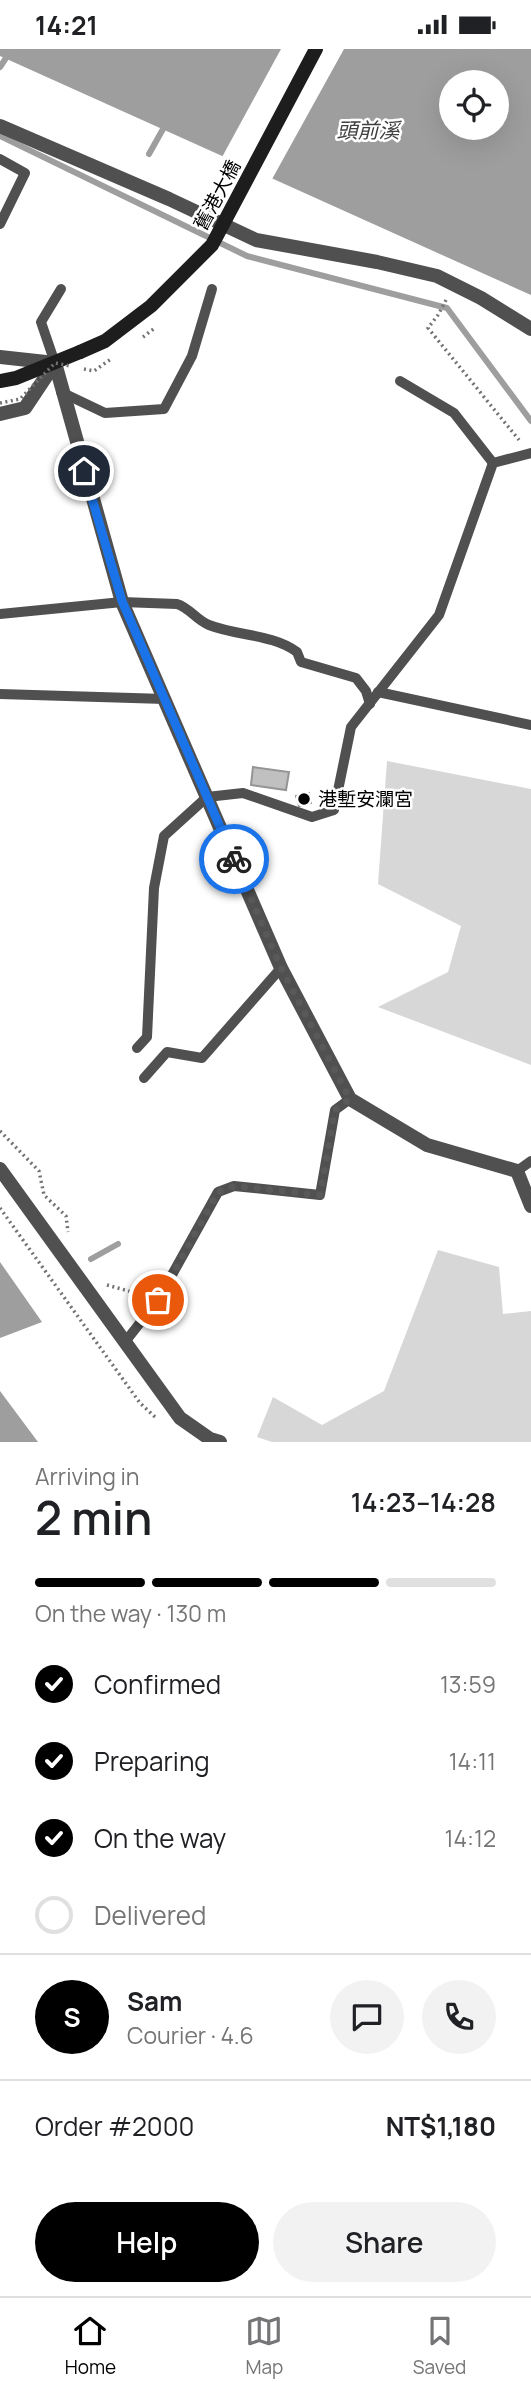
<!DOCTYPE html>
<html lang="en">
<head>
<meta charset="utf-8">
<style>
  body { margin:0; font-family:Manrope,"Noto Sans TC",sans-serif; background:#f2f2f2; color:#202124; height:100vh; display:flex; flex-direction:column; font-size:26px; white-space:nowrap }
  * { box-sizing:border-box; margin:0 }
  p { font-size:23px; color:#757577 }
  .icon { flex:none; width:38px; height:38px; fill:none; stroke:currentColor; stroke-width:2; stroke-linecap:round; stroke-linejoin:round }
  .map { position:relative; height:1393px; overflow:hidden }
  .drawer { display:flex; flex-direction:column; background:#fff; flex:1 }
  .drawer>* { flex:none }
  .fabs { position:absolute; left:439px; top:21px; display:grid; gap:14px }
  .fabs a { display:grid; place-items:center; width:70px; height:70px; border-radius:50%; background:#fff; box-shadow:0 7px 28px #0002; font-size:35px }
  .pin { position:absolute; display:grid; place-items:center; width:60px; height:60px; color:#fff; margin:-30px; border:4px solid #fff; border-radius:50%; box-shadow:0 2px 7px #0007 }
  .courier { position:absolute; display:grid; place-items:center; width:70px; height:70px; margin:-35px; border:5px solid #1a73e8; border-radius:50%; background:#fff; color:#222; box-shadow:0 2px 9px #0007 }
  .head em { font-style:normal; font-weight:600 }
  .head div { display:flex; flex-direction:column-reverse }
  .head { display:flex; align-items:center; justify-content:space-between; height:119px; padding:0 35px }
  h1 { font-size:46px; font-weight:600; line-height:52px }
  .bar { display:grid; grid-template-columns:repeat(4,1fr); gap:10px 7px; align-content:center; height:84px; padding:0 35px }
  .bar i { height:9px; border-radius:5px; background:#e0e0e0 }
  .bar .current { background:#000 }
  .bar p { grid-column:span 4 }
  .line { display:flex; align-items:center; gap:18px; padding:0 35px; border-top:2px solid #e0e0e0 }
  .line div { flex:1 }
  .round { display:grid; place-items:center; flex:none; width:74px; height:74px; border-radius:37px; background:#f2f2f2 }
  ol { padding:0 35px; list-style:none }
  li { display:flex; align-items:center; gap:21px; height:77px }
  li p { margin-inline-start:auto }
  li .icon { padding:7px; border-radius:50%; background:#000; color:#fff; stroke-width:4 }
  li:last-child { color:#757577 }
  li i { width:38px; height:38px; border:4px solid #e0e0e0; border-radius:50% }
  .primary-button { display:flex; gap:14px; margin-top:auto; padding:14px 35px }
  .primary-button a { flex:1; height:80px; border-radius:42px; background:#000; color:#fff; font-size:28px; font-weight:600; line-height:80px; text-align:center }
  .primary-button a+a { background:#f2f2f2; color:#202124 }
  .status { display:flex; justify-content:space-between; align-items:center; height:49px; padding:0 35px; background:#fff; direction:ltr }
  .status svg { height:19px; fill:currentColor }
  .tab-bar { display:flex; justify-content:space-around; align-items:center; height:98px; border-top:2px solid #e0e0e0; background:#fff; font-size:19px; color:#757577 }
  .tab-bar a { display:grid; justify-items:center; gap:4px }
  .tab-bar .current { color:#000 }
  .map>svg:first-child { display:block }
  .green { fill:#d7d7d7 }
  .water { fill:#9e9e9e; fill-rule:evenodd }
  .pier { fill:#fff }
  .lines { fill:none; stroke-linecap:round; stroke-linejoin:round }
  .stream { stroke:#9e9e9e; stroke-width:6 }
  .building { fill:#c0c0c0; stroke:#949494; stroke-width:2 }
  .path { stroke:#727272; stroke-width:3.5; stroke-dasharray:2 3.5; stroke-linecap:butt }
  .lane { stroke:#505050; stroke-width:10 }
  .street { stroke:#505050; stroke-width:14 }
  .secondary { stroke:#1d1d1d; stroke-width:14 }
  .path-bridge { stroke:#727272; stroke-width:3.5; stroke-dasharray:2 3.5; stroke-linecap:butt }
  .secondary-bridge { stroke:#1d1d1d; stroke-width:14 }
  .done { stroke:#595959; stroke-width:7; stroke-dasharray:0 12.6 }
  .route { stroke:#1a73e8; stroke-width:9 }
  .poi-dot { fill:#000; stroke:#fff; stroke-width:2.5 }
  .labels { text-anchor:middle; stroke-width:5; stroke-linejoin:round; paint-order:stroke }
  .street-label { font-size:19px; fill:#000; stroke:#fff }
  .poi-label { font-size:19px; fill:#000; stroke:#fff; text-anchor:start }
  .water-label { font-size:21px; font-style:italic; fill:#3f3f3f; stroke:#fff }
</style>
</head>
<body>
<div class="status"><b>14:21</b><svg viewBox="0 0 49 12"><path d="M0 12V9h3v3zM5 12V6h3v6zM10 12V3h3v9zM15 12V0h3v12zM26 1h20v11H26zM47 4h2v5h-2z"/></svg></div>
<div class="map">
<svg width="531" height="1393" viewBox="0 0 531 1393">
  <rect width="100%" height="100%" fill="#fff"/>
  <g class="green">
    <path d="M387,712L531,740V1016L378,958L448,923L461,877L378,835Z"/>
    <path d="M438,1201L499,1218L503,1265L531,1262V1393H272L257,1388L273,1348L322,1376L384,1342Z"/>
  </g>
  <g class="water">
    <path d="M0,0H531V246L0,7ZM452,33H497V79H452Z"/>
    <path d="M0,1213L42,1273L0,1289Z"/>
    <path d="M0,1342L38,1393H0Z"/>
  </g>
  <path class="pier" d="M281,0H344L271,132L221,110Z"/>
  <g class="lines">
    <g class="stream">
      <path d="M0,18L6,9"/>
      <path d="M0,87L247,207L447,259L531,372"/>
      <path d="M149,105L163,80"/>
      <path d="M91,1210L118,1195"/>
    </g>
  </g>
  <g class="building">
    <path d="M253,718L289,723L286,741L251,736Z"/>
    <path d="M309,744L311,754L299,757L296,747Z"/>
  </g>
  <g class="lines">
    <g class="path">
      <path d="M446,251L438,266L428,279L519,391"/>
      <path d="M0,1082L39,1122L44,1146L66,1167L68,1183"/>
      <path d="M0,1159L140,1354L155,1368"/>
      <path d="M107,1236L143,1246"/>
    </g>
    <g class="lane">
      <path d="M0,110L25,124L0,175"/>
      <path d="M55,314L41,273L61,240"/>
      <path d="M400,332L454,364L493,414"/>
      <path d="M61,343L105,364L164,360L192,307L212,240"/>
      <path d="M0,565L122,553L177,555C190,559 196,571 209,576C237,587 273,585 297,603L301,613L356,629L366,642L370,655"/>
      <path d="M378,643L531,676"/>
      <path d="M0,645L165,650"/>
      <path d="M137,999L147,988L154,839L164,787L207,748L243,744L312,768L334,761L351,678L439,566L493,414L531,404"/>
      <path d="M144,1029L167,1003L202,1009L281,919"/>
      <path d="M517,1122L531,1112"/>
      <path d="M125,1293L158,1251L218,1143L234,1137L320,1146L335,1061L350,1050"/>
    </g>
    <g class="street">
      <path d="M0,77L169,150L256,191L377,213L437,227L481,249L531,280"/>
      <path d="M0,308L55,314"/>
      <path d="M55,314L122,553L281,919L350,1050L427,1096L517,1122L531,1157"/>
      <path d="M0,365L25,359L55,314"/>
      <path d="M0,1120L180,1369L210,1390L220,1393"/>
    </g>
    <path class="secondary" d="M0,332L16,329L80,303"/>
    <g class="path-bridge">
      <path d="M143,288L156,278"/>
      <path d="M84,320L94,322L111,310"/>
      <path d="M0,354L20,350L55,314L70,317"/>
    </g>
    <path class="secondary-bridge" d="M80,303L105,292L151,257L212,196L316,0"/>
  </g>
  <g class="lines">
    <path class="done" d="M158,1251L218,1143L234,1137L320,1146L335,1061L350,1050L281,919L234,810"/>
    <path class="route" d="M84,422L122,552L234,810"/>
  </g>
  <circle class="poi-dot" cx="304" cy="750" r="7"/>
  <g class="labels">
    <g class="street-label">
      <text transform="translate(217 146) rotate(-62)" y="7">舊港大橋</text>
    </g>
    <g class="poi-label">
      <text x="318" y="757">港塹安瀾宮</text>
    </g>
    <g class="water-label">
      <text x="368" y="89">頭前溪</text>
    </g>
  </g>
</svg>
<div class="fabs">
<a><svg class="icon" aria-label="locate" viewBox="0 0 24 24"><circle cx="12" cy="12" r="6"/><path d="M12 2v4M12 18v4M2 12h4M18 12h4"/></svg></a>
</div>
<div class="pin" style="left:158px;top:1251px;background:#ea580c"><svg class="icon" aria-label="bag" viewBox="0 0 24 24"><path d="M5 8h14l-1 12H6zM9 8a3 3 0 0 1 6 0"/></svg></div>
<div class="pin" style="left:84px;top:422px;background:#1f2937"><svg class="icon" aria-label="home" viewBox="0 0 24 24"><path d="M3 11l9-7 9 7M6 9v11h12V9"/></svg></div>
<div class="courier" style="left:234px;top:810px"><svg class="icon" aria-label="bike" viewBox="0 0 24 24"><circle cx="6" cy="16" r="4"/><circle cx="18" cy="16" r="4"/><path d="M6 16l4-8h5l3 8M10 8l3 8H6M13 5h3"/></svg></div>
</div>
<section class="drawer">
<div class="head"><div><h1>2 min</h1><p>Arriving in</p></div><em>14:23–14:28</em></div>
<div class="bar"><i class="current"></i><i class="current"></i><i class="current"></i><i></i><p>On the way · 130 m</p></div>
<ol>
<li><svg class="icon" aria-label="check" viewBox="0 0 24 24"><path d="M5 12l5 5 9-10"/></svg>Confirmed<p>13:59</p></li>
<li><svg class="icon" aria-label="check" viewBox="0 0 24 24"><path d="M5 12l5 5 9-10"/></svg>Preparing<p>14:11</p></li>
<li><svg class="icon" aria-label="check" viewBox="0 0 24 24"><path d="M5 12l5 5 9-10"/></svg>On the way<p>14:12</p></li>
<li><i></i>Delivered</li>
</ol>
<div class="line" style="height:126px"><b class="round" style="background:#000;color:#fff">S</b><div><b>Sam</b><p>Courier · 4.6</p></div><a class="round"><svg class="icon" aria-label="chat" viewBox="0 0 24 24"><path d="M4 5h16v11H9l-5 4z"/></svg></a><a class="round"><svg class="icon" aria-label="phone" viewBox="0 0 24 24"><path d="M5 4h4l2 5-3 2q2 4 5 5l2-3 5 2v4C11 20 4 13 5 4z"/></svg></a></div>
<div class="line" style="height:91px"><div>Order #2000</div><b>NT$1,180</b></div>
<div class="primary-button"><a>Help</a><a>Share</a></div>
</section>
<nav class="tab-bar">
<a class="current"><svg class="icon" aria-label="home" viewBox="0 0 24 24"><path d="M3 11l9-7 9 7M6 9v11h12V9"/></svg>Home</a>
<a><svg class="icon" aria-label="map" viewBox="0 0 24 24"><path d="M3 6l6-2 6 2 6-2v14l-6 2-6-2-6 2zM9 4v14M15 6v14"/></svg>Map</a>
<a><svg class="icon" aria-label="saved" viewBox="0 0 24 24"><path d="M7 4h10v16l-5-4-5 4z"/></svg>Saved</a>
</nav>
</body>
</html>
